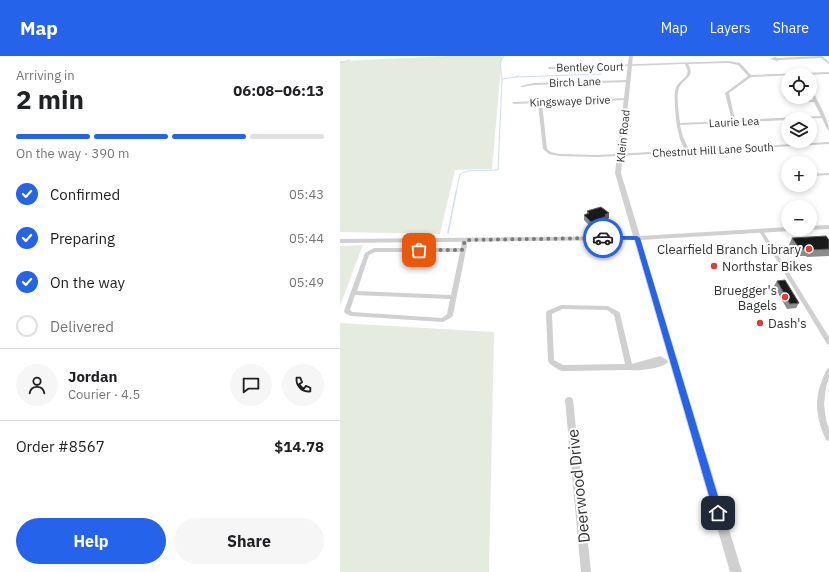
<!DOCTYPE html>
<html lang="en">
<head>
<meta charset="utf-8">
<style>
  body { margin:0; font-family:"IBM Plex Sans",sans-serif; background:#f6f6f6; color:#202124; height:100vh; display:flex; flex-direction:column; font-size:15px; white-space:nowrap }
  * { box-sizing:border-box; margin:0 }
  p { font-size:13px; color:#757577 }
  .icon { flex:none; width:22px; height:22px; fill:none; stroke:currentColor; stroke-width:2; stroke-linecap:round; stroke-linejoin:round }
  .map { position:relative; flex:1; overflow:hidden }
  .side { display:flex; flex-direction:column; background:#fff; width:340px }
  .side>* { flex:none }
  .tools { position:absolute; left:441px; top:12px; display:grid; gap:8px }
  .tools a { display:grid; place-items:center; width:36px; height:36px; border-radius:50%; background:#fff; box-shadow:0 2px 6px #0003; font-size:20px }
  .pin { position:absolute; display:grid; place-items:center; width:34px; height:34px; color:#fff; margin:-17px; border-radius:8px; box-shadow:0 2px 6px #0006 }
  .courier { position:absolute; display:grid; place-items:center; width:40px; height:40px; margin:-20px; border:3px solid #2563eb; border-radius:50%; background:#fff; color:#222; box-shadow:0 1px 5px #0007 }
  .head em { font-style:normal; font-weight:700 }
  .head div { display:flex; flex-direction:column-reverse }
  .head { display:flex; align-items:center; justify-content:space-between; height:68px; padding:0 16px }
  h1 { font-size:26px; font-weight:700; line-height:30px }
  .bar { display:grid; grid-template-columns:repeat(4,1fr); gap:6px 4px; align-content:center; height:48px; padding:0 16px }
  .bar i { height:5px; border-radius:3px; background:#e0e0e0 }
  .bar .active { background:#2563eb }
  .bar p { grid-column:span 4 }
  .line { display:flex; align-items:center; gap:10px; padding:0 16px; border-top:1px solid #e0e0e0 }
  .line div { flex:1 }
  .round { display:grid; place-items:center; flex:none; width:42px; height:42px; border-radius:21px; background:#f6f6f6 }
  ol { padding:0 16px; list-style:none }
  li { display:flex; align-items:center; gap:12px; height:44px }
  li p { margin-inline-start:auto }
  li .icon { padding:4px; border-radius:50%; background:#2563eb; color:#fff; stroke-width:4 }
  li:last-child { color:#757577 }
  li i { width:22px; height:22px; border:2px solid #e0e0e0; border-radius:50% }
  .primary-button { display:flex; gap:8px; margin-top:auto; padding:8px 16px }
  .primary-button a { flex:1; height:46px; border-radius:24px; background:#2563eb; color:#fff; font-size:16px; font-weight:700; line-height:46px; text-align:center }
  .primary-button a+a { background:#f6f6f6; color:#202124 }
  header { display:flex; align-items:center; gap:24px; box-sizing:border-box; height:56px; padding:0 20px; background:#2563eb; color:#fff }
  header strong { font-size:19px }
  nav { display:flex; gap:22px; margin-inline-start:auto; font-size:14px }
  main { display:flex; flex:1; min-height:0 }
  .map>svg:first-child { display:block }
  .green { fill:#e5ecdf }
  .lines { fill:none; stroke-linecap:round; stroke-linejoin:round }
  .stream-far1 { stroke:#cedfef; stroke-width:1 }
  .stream { stroke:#cedfef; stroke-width:1.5 }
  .minor { fill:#d0d0d0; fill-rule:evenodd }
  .tertiary { fill:#d0d0d0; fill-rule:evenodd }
  .wall { fill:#8c8c8c }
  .shaded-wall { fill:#5f5f5f }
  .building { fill:#1a1a1a; stroke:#5f5f5f }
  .route { fill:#2563eb }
  .done { stroke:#7a7a7a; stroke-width:4; stroke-dasharray:0 7.2 }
  .poi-dot { fill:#e93936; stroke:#fff; stroke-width:1.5 }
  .labels { text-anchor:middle; stroke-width:4; stroke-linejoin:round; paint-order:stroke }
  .far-street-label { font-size:11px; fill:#333; stroke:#fff }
  .poi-label { font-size:13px; fill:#333; stroke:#fff; text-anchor:end }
  .near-street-label { font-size:16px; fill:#333; stroke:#fff }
</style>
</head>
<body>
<header>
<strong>Map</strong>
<nav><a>Map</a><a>Layers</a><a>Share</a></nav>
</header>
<main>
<section class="side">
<div class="head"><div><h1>2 min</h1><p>Arriving in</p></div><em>06:08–06:13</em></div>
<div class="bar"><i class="active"></i><i class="active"></i><i class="active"></i><i></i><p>On the way · 390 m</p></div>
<ol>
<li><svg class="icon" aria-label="check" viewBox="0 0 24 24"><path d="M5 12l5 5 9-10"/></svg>Confirmed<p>05:43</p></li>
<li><svg class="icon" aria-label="check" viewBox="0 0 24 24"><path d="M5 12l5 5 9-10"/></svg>Preparing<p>05:44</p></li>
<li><svg class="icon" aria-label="check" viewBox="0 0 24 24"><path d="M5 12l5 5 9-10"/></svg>On the way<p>05:49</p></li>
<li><i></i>Delivered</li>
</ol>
<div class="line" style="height:72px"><a class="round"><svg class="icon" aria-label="person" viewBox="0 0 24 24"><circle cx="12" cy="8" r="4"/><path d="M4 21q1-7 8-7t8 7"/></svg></a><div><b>Jordan</b><p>Courier · 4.5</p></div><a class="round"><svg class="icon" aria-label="chat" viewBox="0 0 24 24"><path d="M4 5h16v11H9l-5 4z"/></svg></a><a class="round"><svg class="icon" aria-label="phone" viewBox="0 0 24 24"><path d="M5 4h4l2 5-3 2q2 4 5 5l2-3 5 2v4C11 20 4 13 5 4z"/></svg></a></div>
<div class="line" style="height:52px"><div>Order #8567</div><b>$14.78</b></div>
<div class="primary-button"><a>Help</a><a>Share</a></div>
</section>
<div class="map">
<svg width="489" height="516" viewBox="0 0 489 516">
  <rect width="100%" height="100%" fill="#fff"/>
  <g class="green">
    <path d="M111,0H162L152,113L115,114L100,178L0,176V5Z"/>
    <path d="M23,189L0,250V190Z"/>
    <path d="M0,267L154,276L149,516H0Z"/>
  </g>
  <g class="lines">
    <g class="stream-far1">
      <path d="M0,7L10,4"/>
      <path d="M176,21L179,19"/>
      <path d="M162,23L160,6L164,0"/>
      <path d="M116,137L120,118L127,115L158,114L162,23L176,21L261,18"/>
    </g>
    <path class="stream" d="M108,177L116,136"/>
    <g class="minor">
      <path d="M482,0L489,6V8L481,2L439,4L438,5L430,3L435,1L437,2Z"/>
      <path d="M389,5L400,7L411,19L489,16V18L411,21L389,37L395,64L481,60L474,46L450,44L443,41L448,39V41L451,42L473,44L470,36V32H471C476,42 489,64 489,74L487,73L482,62L448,63V64L340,69L343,81L349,94L489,86V88L258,101L219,100L209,98L203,93L198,47L174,48L172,47L174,46L288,42L289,43L287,44L202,47L207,93L211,96L219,98L258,99L345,94C343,89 340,85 339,79C336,69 334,46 335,35C337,22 354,23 345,8L209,13L208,12L209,11ZM389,7L398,9L408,20L385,37L392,65L340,67C339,58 336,40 339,32C344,21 356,22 348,8Z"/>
      <path d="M289,24L290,26L194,29L182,31L180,30L194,27Z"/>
      <path d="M489,117V119L470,120V118Z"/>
      <path d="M421,173L423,175L489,281V289L487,288L419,175Z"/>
      <path d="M125,182L128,184L113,259L112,261L103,266L11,260L5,257L4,255L25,197L34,192H121L122,184ZM35,196H120L111,239L17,235L29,199ZM15,239L110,243L107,258L102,262L12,256L10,254Z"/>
      <path d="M221,249L268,250L279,256L280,258L292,308L320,300L327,304L328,306C322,313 298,315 289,314L222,315C217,313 210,309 208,305L206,257L207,255ZM222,253L267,254L274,259L285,308L223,309L214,304L212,258Z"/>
      <path d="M489,312V322L486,331L484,348L486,364L489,373V385L486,384C474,357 474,339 487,313Z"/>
      <path d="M229,341L232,342L233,344L251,516H241L225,344L226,342Z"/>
    </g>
    <g class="tertiary">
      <path d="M289,0H293L281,117L300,180L448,171V173H454L451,175L301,184L402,516H390L294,184L0,187V183L293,180L275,117Z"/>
      <path d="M489,169V173L470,174L467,173H470V170Z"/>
    </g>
  </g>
  <g class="wall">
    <path d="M247,155L269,162L267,163V166L251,171L244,164V159L247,158Z"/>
    <path d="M452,182L489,184V200L467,201L466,200H456L449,189Z"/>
    <path d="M437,225L459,247L456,252L447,253L434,230Z"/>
  </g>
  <path class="shaded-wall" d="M269,157V162L267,163V166L251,171V166Z"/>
  <g class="building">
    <path d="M261,151L269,157L265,159L267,160L251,166L244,159L249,157L247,155Z"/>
    <path d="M486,180L489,184V193L471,194L470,193H460L452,182Z"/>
    <path d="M445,224L459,247L450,248L437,225Z"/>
  </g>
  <path class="route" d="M263,180H297L300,182L383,457L382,461L378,462L375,461L374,457L295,184L261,183L260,182Z"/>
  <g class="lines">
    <path class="done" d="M79,194H122L125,184L263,182"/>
  </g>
  <g class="poi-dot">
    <circle cx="469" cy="193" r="4"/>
    <circle cx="374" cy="210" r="4"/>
    <circle cx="445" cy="241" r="4"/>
    <circle cx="420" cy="267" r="4"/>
  </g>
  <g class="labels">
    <g class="far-street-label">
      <text transform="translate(250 11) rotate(-1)" y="4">Bentley Court</text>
      <text transform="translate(235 26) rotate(-2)" y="4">Birch Lane</text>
      <text transform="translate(230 45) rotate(-2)" y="4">Kingswaye Drive</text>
      <text transform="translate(394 66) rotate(-3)" y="4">Laurie Lea</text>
      <text transform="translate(283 80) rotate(-84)" y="4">Klein Road</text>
      <text transform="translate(373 94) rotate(-3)" y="4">Chestnut Hill Lane South</text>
    </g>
    <g class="poi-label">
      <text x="461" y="198">Clearfield Branch Library</text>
      <text x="382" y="215" text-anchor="start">Northstar Bikes</text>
      <text x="437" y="239">Bruegger's<tspan x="437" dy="15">Bagels</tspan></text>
      <text x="428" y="272" text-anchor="start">Dash's</text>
    </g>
    <g class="near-street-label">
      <text transform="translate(238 430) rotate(-96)" y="6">Deerwood Drive</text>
    </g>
  </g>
</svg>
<div class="tools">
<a><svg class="icon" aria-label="locate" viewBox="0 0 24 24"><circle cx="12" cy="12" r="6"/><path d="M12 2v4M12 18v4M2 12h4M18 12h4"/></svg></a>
<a><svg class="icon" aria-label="layers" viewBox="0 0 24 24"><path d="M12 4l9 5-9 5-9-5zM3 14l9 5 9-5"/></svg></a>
<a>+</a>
<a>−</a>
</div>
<div class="pin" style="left:79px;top:194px;background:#ea580c"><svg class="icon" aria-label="bag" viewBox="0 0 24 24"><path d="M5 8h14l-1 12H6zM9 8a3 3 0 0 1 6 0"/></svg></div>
<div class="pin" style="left:378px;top:457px;background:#1f2937"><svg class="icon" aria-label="home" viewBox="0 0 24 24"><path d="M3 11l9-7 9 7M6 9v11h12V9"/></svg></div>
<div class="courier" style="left:263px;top:182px"><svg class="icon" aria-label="car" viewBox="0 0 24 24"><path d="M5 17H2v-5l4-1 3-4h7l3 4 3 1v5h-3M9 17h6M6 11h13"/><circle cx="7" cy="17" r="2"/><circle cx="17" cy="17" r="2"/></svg></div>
</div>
</main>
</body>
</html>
